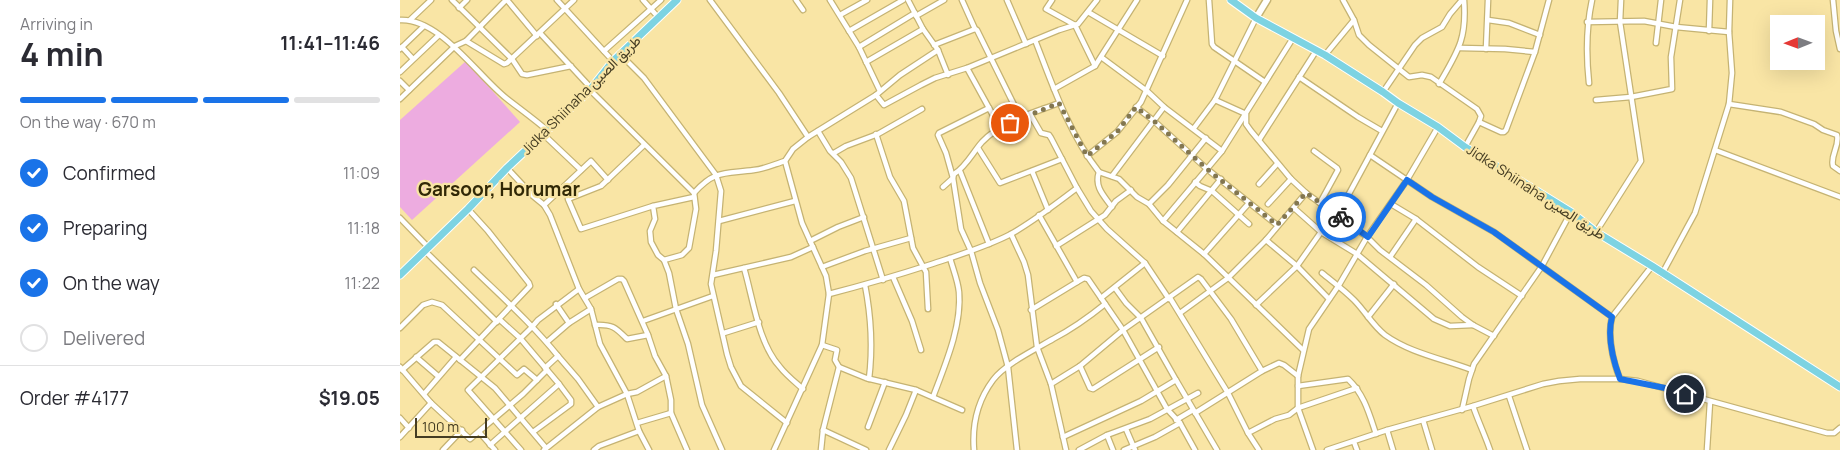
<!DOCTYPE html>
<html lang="en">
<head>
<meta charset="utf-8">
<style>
  body { margin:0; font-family:Manrope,Vazirmatn,sans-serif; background:#f7f7f7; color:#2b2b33; height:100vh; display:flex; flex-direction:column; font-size:19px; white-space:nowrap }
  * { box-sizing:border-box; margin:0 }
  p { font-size:16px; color:#7c7c81 }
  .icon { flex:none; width:28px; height:28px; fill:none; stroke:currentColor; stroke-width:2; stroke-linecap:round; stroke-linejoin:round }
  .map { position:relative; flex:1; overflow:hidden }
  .panel { display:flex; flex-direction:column; background:#fff; width:400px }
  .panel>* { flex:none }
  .needle { width:32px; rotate:269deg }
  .tools { position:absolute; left:1370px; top:15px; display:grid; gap:10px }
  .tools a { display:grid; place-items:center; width:55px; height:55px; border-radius:0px; background:#fff; box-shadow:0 5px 20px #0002; font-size:25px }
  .scale { position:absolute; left:15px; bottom:12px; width:72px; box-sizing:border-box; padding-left:5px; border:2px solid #443c22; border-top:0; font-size:14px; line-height:18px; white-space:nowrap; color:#443c22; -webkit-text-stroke:4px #f9e5a5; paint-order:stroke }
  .pin { position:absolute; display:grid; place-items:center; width:42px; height:42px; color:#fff; margin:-21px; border:2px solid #fff; border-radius:50%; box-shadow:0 1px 5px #0007 }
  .courier { position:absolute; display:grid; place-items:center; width:50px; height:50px; margin:-25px; border:4px solid #1a73e8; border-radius:50%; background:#fff; color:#222; box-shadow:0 1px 6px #0007 }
  .head em { font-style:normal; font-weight:700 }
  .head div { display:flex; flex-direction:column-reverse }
  .head { display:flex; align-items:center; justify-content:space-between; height:85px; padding:0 20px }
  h1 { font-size:32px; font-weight:700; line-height:38px }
  .bar { display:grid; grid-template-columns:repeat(4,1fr); gap:8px 5px; align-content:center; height:60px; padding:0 20px }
  .bar i { height:6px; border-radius:4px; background:#e1e1e2 }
  .bar .on { background:#1a73e8 }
  .bar p { grid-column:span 4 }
  .line { display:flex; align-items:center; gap:12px; padding:0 20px; border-top:1px solid #e1e1e2 }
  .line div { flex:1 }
  ol { padding:0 20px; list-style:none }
  li { display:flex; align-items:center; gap:15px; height:55px }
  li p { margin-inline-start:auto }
  li .icon { padding:5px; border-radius:50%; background:#1a73e8; color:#fff; stroke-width:4 }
  li:last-child { color:#7c7c81 }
  li i { width:28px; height:28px; border:2px solid #e1e1e2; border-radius:50% }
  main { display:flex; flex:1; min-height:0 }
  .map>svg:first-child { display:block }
  .green { fill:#edace0 }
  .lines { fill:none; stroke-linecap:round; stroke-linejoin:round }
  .minor-casing { stroke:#c5b373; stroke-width:7 }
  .secondary-casing { stroke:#c5b373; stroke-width:9 }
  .primary-casing { stroke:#fff; stroke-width:9 }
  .minor { stroke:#fff; stroke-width:4.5 }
  .secondary { stroke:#fff; stroke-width:6 }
  .primary { stroke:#7dd3e2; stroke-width:7 }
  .done { stroke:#837750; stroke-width:5; stroke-dasharray:0 9 }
  .route { stroke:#1a73e8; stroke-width:6 }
  .labels { text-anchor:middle; stroke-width:4.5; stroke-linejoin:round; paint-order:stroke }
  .street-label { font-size:14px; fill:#443c22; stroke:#f9e5a5 }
  .district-label { font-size:19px; font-weight:bold; fill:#312806; stroke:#f9e5a5 }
</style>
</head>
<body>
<main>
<section class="panel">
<div class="head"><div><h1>4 min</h1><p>Arriving in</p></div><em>11:41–11:46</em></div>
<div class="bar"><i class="on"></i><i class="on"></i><i class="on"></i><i></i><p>On the way · 670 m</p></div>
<ol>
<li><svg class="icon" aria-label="check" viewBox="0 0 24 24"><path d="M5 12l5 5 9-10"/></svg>Confirmed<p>11:09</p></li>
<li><svg class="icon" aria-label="check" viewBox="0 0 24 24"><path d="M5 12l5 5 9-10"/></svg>Preparing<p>11:18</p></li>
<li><svg class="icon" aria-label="check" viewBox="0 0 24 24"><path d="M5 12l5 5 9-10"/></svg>On the way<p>11:22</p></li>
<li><i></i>Delivered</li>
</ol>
<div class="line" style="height:65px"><div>Order #4177</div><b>$19.05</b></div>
</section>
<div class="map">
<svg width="1440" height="450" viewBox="0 0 1440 450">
  <rect width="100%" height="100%" fill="#f9e5a5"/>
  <path class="green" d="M66,61L120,122L12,220L0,207V120Z"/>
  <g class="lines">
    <g class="minor-casing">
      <g id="minor">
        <path d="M52,0L112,59L122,74L127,75L171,66"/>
        <path d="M107,0L137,36"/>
        <path d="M157,0L213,61"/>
        <path d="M243,0L258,17"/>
        <path d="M310,0L379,93L408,137"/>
        <path d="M396,0L403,10"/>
        <path d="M430,0L459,47L480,91"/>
        <path d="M508,0L523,29L538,50L548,75"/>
        <path d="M562,0L575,29L577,30L620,117"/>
        <path d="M607,0L626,44"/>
        <path d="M652,0L646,9L675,25L695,66"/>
        <path d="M809,0L812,44L814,47L865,82"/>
        <path d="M1433,0L1436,31L1440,49"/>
        <path d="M59,8L67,0"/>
        <path d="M688,12L763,56"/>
        <path d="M440,15L467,0"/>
        <path d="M516,16L544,0"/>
        <path d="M0,20C40,18 77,75 106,98C120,109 134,119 148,131"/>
        <path d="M10,20L31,0"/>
        <path d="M954,20L959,35L969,45L1009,77L1022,75L1031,77L1077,109L1081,116L1079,122"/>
        <path d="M1088,20L1109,23L1140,35"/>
        <path d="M1187,22L1244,21L1276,27L1329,32"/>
        <path d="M449,31L503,0"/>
        <path d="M1309,31L1310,0"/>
        <path d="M140,33L191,88"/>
        <path d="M635,40C653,86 668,132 699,172C694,187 704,196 712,207"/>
        <path d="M66,41L104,64L107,63L174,0"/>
        <path d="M1256,43L1261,0"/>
        <path d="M534,45L575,29"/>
        <path d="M2,47L13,59"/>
        <path d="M459,47L515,13"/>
        <path d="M1060,48L1105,49L1135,52"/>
        <path d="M0,49L24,26"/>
        <path d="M1086,49L1088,0"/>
        <path d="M204,51L261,0"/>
        <path d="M221,55L244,78L316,175L321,191L316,251L311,284L327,354L331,367L341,386L387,423"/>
        <path d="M925,55L954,20L943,0"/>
        <path d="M701,57L747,91L764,107L822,151"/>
        <path d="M466,62L523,29"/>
        <path d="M567,68L600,128"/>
        <path d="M0,72L39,35"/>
        <path d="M899,77L958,117L982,131"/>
        <path d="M0,81L9,90"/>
        <path d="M1189,83C1186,55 1186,28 1192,0"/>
        <path d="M1039,84C1058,51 1067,39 1064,0"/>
        <path d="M654,89L695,66L737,0"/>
        <path d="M190,90L294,193L296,209L289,248L282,255L264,260"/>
        <path d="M983,92L1015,45L1022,38L1042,27L1050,14L1062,0"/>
        <path d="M476,95L484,105L521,85L535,78L567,68L659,30L678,24L697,0"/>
        <path d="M0,99L55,46L66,41L106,0"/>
        <path d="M815,100L846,114V124L851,131L891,179L906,193L967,237L980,250L1026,285L1062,317L1073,325L1094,336"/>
        <path d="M1196,100L1231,97L1272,89L1271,57L1280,0"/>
        <path d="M1329,104L1381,112L1414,124L1423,130L1437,135C1440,146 1430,155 1433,166L1440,171"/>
        <path d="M736,107L754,121L807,169L877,225"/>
        <path d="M589,108L539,133L538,135L546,153L553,178L561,229L571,251L580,283L598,330L608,367L617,450"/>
        <path d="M630,114L641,133L649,135L651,138L677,188L691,211L707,229L745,263L769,299"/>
        <path d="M794,128L815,100L856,18"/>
        <path d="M418,131L430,151L441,162L451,178L483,280"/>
        <path d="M476,134L490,177L504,201L513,248L526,272L528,309"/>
        <path d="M144,135L181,170"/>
        <path d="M859,140L916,51"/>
        <path d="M244,145L201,186L168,199L181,229L253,206"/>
        <path d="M1065,147L1079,122L1101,132H1104L1106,130L1135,52L1149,0"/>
        <path d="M578,148L600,183L662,159"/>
        <path d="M1315,150L1440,197"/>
        <path d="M914,151L937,168L938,170L920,203"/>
        <path d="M434,153L446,146L478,134L522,109"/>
        <path d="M970,155L1032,197L1094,232L1212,317"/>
        <path d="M687,156L717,132L741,102L787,0"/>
        <path d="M107,168L133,196L144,205L150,215L179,289L191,309L200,344L227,394L239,431L249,450"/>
        <path d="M560,171L589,244"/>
        <path d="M632,171L648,210"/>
        <path d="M699,172L719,179L737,197L749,204L763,221L804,254L903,350"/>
        <path d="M712,176L764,107"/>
        <path d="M795,182L800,186L812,191L849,224"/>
        <path d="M859,184L877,164"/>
        <path d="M543,187L553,178L554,174C566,167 573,152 582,142C602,121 633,113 659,103"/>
        <path d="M294,193C315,169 326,174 354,170C365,169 375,164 385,161"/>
        <path d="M294,197L253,206L255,219L250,231L251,242L258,255L264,260L269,273L276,309L288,344L302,405L322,450"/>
        <path d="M749,204L768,185L806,138"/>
        <path d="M868,204L891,179"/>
        <path d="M991,204L1016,219L1078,267L1122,296"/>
        <path d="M144,205L191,161L208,180"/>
        <path d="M894,208L921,232L957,254L1034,319L1050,326L1073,325"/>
        <path d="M936,214L944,203L998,103"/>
        <path d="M639,215L677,282"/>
        <path d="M0,218L28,247"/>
        <path d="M319,221L395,201"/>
        <path d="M763,221L822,151L893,38"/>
        <path d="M777,232L821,179"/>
        <path d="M1196,232L1241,161L1220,22L1221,0"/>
        <path d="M611,234L624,262L628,275L637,347L651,384L666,450"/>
        <path d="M866,240L897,266L929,299"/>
        <path d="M410,241L438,227L464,217"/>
        <path d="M656,246L705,215L716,201L731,190"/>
        <path d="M25,251L97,322"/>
        <path d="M804,254L849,203"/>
        <path d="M990,257L1016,219"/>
        <path d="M422,267L465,251L511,238"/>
        <path d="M344,268C353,298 358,343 380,367C386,375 395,382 403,389"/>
        <path d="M74,270C103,298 133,325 158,356"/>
        <path d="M922,273C933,282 944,290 954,300C965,311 973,326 985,335C1010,353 1043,359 1072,370"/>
        <path d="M1262,274L1295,213L1329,104L1332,73L1329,32L1330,0"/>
        <path d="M313,275L391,257L413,247"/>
        <path d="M493,277L512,321L521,350"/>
        <path d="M465,285C471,316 473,347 469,379"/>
        <path d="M715,288L726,303L741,318L776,380"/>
        <path d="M429,294C464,285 498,275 532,264C559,255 586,247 611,234C634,221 656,204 677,188"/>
        <path d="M185,298L218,279H222L224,281L248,335"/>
        <path d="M701,298L745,263"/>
        <path d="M770,298L828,393L848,433L859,450"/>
        <path d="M156,304L169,323"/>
        <path d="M856,305L897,266L921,232"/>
        <path d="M631,310L677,282L684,278L688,279L723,330L767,409L780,423L795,450"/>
        <path d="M780,313L828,278L866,240L906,193"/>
        <path d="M968,317L994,284"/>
        <path d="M243,321L313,296"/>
        <path d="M195,325C213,324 216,328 227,339L248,335L255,356L266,376L271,400V413L287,450"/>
        <path d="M0,328L23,305L32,302L42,305L117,375L124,369L137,380"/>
        <path d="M324,333L359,322"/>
        <path d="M147,342L169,323L191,309"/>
        <path d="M16,357L38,376"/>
        <path d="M60,360L130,286L129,283L88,231L68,209"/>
        <path d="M680,366L690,388L693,389L759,347"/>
        <path d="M0,367L31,403L70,439L123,394L147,370"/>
        <path d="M439,367L466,378L516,390L562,410"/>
        <path d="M145,368L158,356L178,379L198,407"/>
        <path d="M2,370L34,342H38L95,388L146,448"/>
        <path d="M1220,379C1213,361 1207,336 1212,317L1252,266"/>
        <path d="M651,384L680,366L723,330L798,277L801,279L831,319L862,371"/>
        <path d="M898,386L948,379C964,394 969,413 976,434"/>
        <path d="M24,394L56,357"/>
        <path d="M1109,396L1127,450"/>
        <path d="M533,397C545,365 562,326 559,292C558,281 553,269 550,258"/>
        <path d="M1073,406C1078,421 1085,435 1090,450"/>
        <path d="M1062,410L1069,379L1074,364L1142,266L1171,212"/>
        <path d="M795,413L862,371L879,363L884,365L898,376"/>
        <path d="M0,418L9,428"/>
        <path d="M776,420L793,410"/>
        <path d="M1023,420L1032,450"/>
        <path d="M237,423L271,413"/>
        <path d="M468,427L485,382"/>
        <path d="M726,429L735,450"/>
        <path d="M423,430L466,450"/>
        <path d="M987,430L993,450"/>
        <path d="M79,432L95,450"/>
        <path d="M133,432L171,404V400L159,384"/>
        <path d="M848,433L875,419L889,415L898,408L957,388"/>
        <path d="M707,435L713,450"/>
        <path d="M0,437L31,403"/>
        <path d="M663,437L741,401L776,380L817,450"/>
        <path d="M954,442L957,450"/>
        <path d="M90,445L159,384L120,338L99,319"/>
        <path d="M43,450L62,430"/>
        <path d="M121,450L68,390L132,327L138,320L179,289"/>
        <path d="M144,450L198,407L227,394L237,392L266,376"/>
        <path d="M194,450L199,446L239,431"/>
        <path d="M374,450L422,345L429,294L426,276L402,223L385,161L393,149L408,137L476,95L500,75L538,50"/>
        <path d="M421,450L423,430L439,367L435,360L437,350L422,345"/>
        <path d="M489,450L506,415L516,390"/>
        <path d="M574,450C572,425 578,400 593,380C605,364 636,349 653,339C672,329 689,317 705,304"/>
        <path d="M679,450L707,435L750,419L798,393"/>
        <path d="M724,450L755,437L780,423"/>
        <path d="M913,450L898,408V376L909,329L939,285L967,237L1007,180L1038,127"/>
        <path d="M927,450L987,430L1073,406L1143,384L1159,381L1180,379H1220L1238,381L1427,433H1434L1440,428"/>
        <path d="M1307,450L1310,402"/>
      </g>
    </g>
    <g class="secondary-casing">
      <path id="secondary" d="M856,18L867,0"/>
    </g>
    <g class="primary-casing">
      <g id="primary">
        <path d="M831,0L856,18L925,55L983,92L998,103L1038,127L1065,147L1171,212L1196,232L1252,266L1440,387"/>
        <path d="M0,275L68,209L107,168L190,90L213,61L277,0"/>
      </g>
    </g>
    <use href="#minor" class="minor"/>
    <use href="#secondary" class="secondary"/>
    <use href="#primary" class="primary"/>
  </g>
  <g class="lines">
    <path class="done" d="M610,123L659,103L687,156L717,132L736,107L754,121L807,169L877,225L906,193L941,217"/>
    <path class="route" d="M941,217L968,237L1007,180L1032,197L1094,232L1212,317C1207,336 1213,360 1220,379L1270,389L1285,394"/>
  </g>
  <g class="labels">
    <g class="street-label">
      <text transform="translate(181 95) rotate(-45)" y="5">Jidka Shiinaha طريق الصين</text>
      <text transform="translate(1136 192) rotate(33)" y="5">Jidka Shiinaha طريق الصين</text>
    </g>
    <g class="district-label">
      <text x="99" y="196">Garsoor, Horumar</text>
    </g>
  </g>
</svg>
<div class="tools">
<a><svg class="needle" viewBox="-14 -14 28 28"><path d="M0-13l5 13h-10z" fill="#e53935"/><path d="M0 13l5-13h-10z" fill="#7c7c81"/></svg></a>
</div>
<div class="scale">100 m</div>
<div class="pin" style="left:610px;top:123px;background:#ea580c"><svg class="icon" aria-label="bag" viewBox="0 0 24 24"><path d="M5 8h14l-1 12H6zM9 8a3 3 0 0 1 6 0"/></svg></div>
<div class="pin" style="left:1285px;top:394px;background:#1f2937"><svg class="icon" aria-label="home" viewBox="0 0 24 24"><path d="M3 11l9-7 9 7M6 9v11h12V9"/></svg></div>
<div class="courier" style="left:941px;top:217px"><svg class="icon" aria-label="bike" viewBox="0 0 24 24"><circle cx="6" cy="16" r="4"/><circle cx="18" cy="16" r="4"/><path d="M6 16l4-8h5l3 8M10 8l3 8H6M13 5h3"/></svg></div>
</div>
</main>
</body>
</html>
